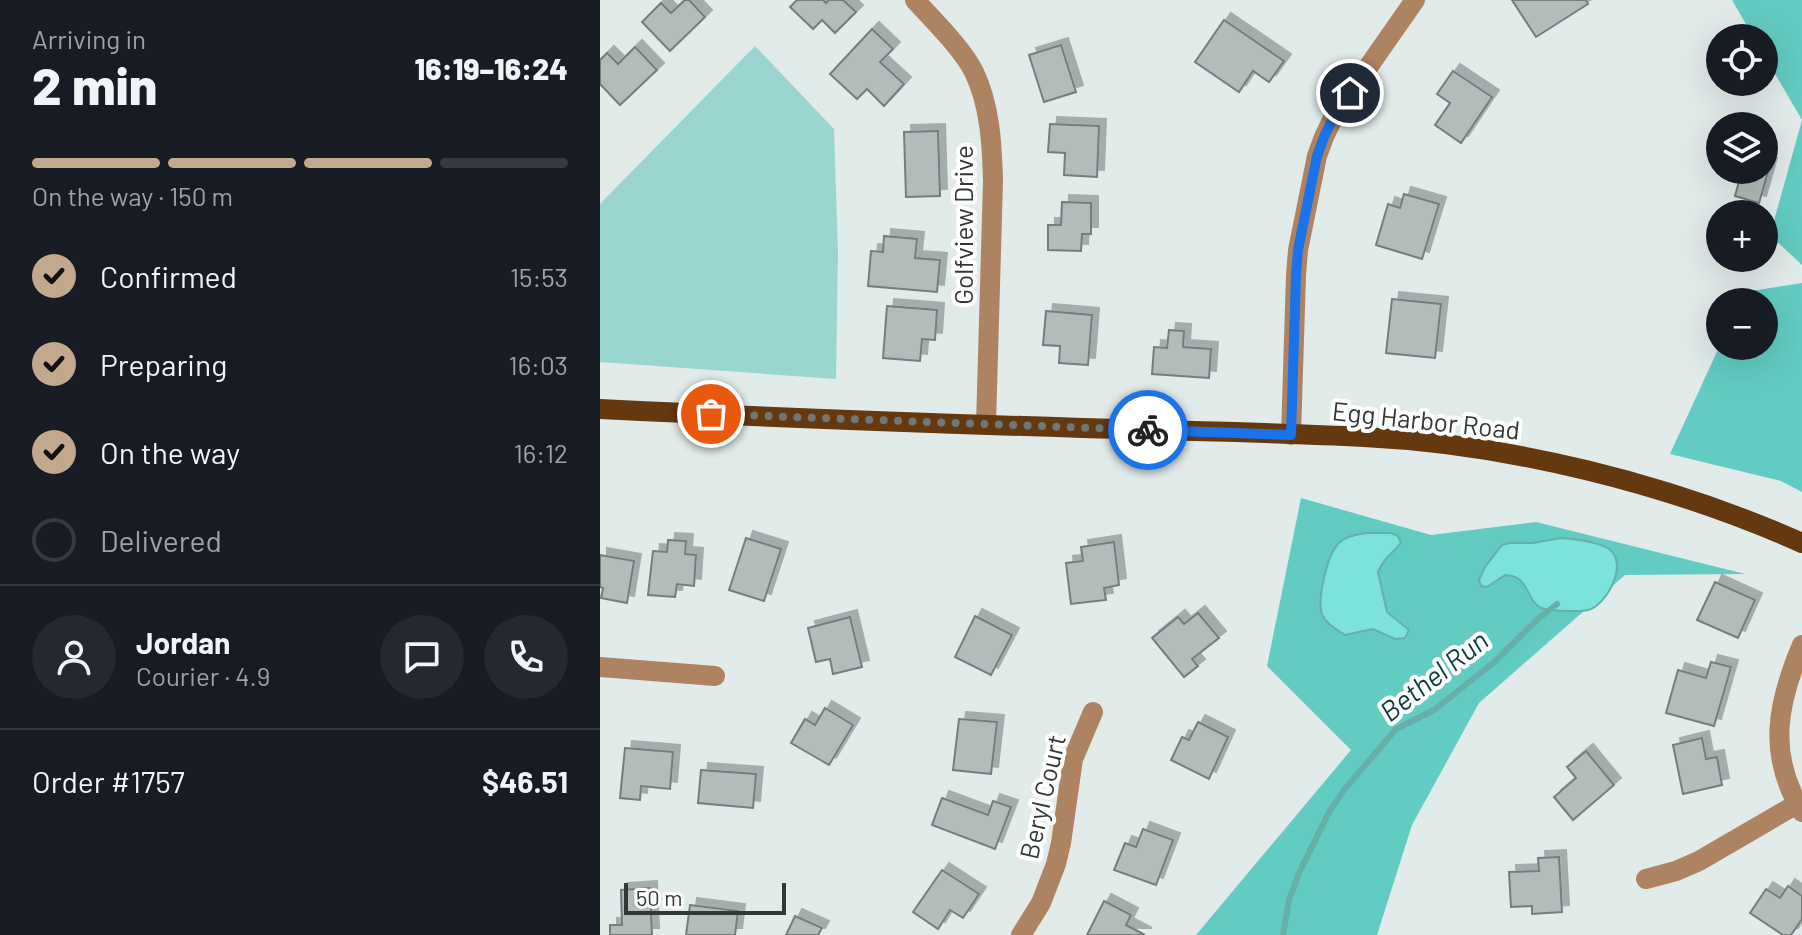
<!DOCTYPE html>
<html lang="en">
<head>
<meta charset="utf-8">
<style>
  body { margin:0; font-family:Barlow,sans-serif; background:#242831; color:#f1f3f6; height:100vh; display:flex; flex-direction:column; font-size:30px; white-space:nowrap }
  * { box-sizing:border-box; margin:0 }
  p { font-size:26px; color:#9ea1a6 }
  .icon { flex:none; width:44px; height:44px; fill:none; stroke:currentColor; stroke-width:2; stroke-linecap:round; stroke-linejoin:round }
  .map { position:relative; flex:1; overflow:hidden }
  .side { display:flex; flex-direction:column; background:#171b24; width:600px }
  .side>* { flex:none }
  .buttons { position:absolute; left:1106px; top:24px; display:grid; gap:16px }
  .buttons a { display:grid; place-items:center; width:72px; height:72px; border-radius:50%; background:#171b24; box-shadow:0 8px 32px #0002; font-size:40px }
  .scale { position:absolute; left:24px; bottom:20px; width:162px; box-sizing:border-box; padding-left:8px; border:4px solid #333837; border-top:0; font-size:22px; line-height:28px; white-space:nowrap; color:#333837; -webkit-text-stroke:6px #fff; paint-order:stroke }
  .pin { position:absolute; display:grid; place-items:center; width:68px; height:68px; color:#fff; margin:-34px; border:4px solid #fff; border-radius:50%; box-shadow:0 2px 8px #0007 }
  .courier { position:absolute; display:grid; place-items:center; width:80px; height:80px; margin:-40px; border:6px solid #1a73e8; border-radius:50%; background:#fff; color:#222; box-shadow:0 2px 10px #0007 }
  .headline em { font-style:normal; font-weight:800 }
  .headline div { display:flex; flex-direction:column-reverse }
  .headline { display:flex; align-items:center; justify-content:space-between; height:136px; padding:0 32px }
  h1 { font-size:52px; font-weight:800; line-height:60px }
  .bar { display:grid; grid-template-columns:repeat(4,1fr); gap:12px 8px; align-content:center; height:96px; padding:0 32px }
  .bar i { height:10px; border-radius:6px; background:#363941 }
  .bar .on { background:#c2a88d }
  .bar p { grid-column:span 4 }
  .line { display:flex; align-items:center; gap:20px; padding:0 32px; border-top:2px solid #363941 }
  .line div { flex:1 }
  .round { display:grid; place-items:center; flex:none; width:84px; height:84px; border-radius:42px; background:#242831 }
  ol { padding:0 32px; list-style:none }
  li { display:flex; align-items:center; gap:24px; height:88px }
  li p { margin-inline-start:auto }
  li .icon { padding:8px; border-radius:50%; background:#c2a88d; color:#111; stroke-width:4 }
  li:last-child { color:#9ea1a6 }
  li i { width:44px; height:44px; border:4px solid #363941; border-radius:50% }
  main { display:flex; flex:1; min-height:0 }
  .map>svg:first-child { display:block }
  .green { fill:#9bd5d0 }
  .forest { fill:#62cbc2 }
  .water { fill:#7be3da; stroke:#65b0a9; stroke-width:2 }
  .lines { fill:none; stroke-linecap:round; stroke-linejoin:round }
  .stream { stroke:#65b0a9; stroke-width:6 }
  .building { fill:#b2bcbb; stroke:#747e7d; stroke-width:2; filter:url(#shadow) }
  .minor { stroke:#ae8361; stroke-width:20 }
  .major { stroke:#643910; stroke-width:20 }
  .done { stroke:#707776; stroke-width:8; stroke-dasharray:0 14.4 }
  .route { stroke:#1a73e8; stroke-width:10 }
  .labels { text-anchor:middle; stroke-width:8; stroke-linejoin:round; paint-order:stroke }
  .street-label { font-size:26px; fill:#333837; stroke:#fff }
  .water-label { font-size:28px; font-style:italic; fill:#0d3e3b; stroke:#fff }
</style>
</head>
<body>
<main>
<section class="side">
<div class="headline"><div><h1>2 min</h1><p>Arriving in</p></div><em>16:19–16:24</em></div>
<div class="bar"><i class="on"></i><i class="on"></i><i class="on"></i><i></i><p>On the way · 150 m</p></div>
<ol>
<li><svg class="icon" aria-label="check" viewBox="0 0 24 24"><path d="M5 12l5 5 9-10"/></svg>Confirmed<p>15:53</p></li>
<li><svg class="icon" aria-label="check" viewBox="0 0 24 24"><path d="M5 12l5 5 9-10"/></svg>Preparing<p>16:03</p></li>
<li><svg class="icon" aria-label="check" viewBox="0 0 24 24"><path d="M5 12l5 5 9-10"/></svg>On the way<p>16:12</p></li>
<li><i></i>Delivered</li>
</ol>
<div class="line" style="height:144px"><a class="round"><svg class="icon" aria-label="person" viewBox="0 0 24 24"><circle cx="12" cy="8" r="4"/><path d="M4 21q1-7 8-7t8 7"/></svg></a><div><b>Jordan</b><p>Courier · 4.9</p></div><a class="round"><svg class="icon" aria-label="chat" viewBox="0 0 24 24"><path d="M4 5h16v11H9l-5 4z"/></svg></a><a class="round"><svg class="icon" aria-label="phone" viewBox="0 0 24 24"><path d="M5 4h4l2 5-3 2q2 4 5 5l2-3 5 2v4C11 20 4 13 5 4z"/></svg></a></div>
<div class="line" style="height:104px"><div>Order #1757</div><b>$46.51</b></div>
</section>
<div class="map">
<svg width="1202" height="935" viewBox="0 0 1202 935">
  <defs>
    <filter id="shadow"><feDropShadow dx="7" dy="-7" stdDeviation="0" flood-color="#0004"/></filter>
  </defs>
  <rect width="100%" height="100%" fill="#e0ebea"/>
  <path class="green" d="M155,46L234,129L238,252L236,379L0,362V204Z"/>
  <g class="forest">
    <path d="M1132,0H1202V265L1170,235L1202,120L1164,55V38H1154Z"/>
    <path d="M1202,283V492L1181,481L1070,454L1120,345L1164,346V302H1140L1144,292Z"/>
    <path d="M701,498L831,535L936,522L1145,574L1025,575L879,703L812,825L777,935H596L751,750L667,666Z"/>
  </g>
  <g class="water">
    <path d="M766,533H791L798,536L801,543C791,555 786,555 778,572L787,612L809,630L805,638L795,639L773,629L745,635C736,629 726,624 722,614C717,599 727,557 737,545C744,536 756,535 766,533Z"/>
    <path d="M961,538C974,539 998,542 1009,549C1029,563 1007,605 988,610C979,612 954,611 945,609C929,606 930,585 917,578C913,575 909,576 905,575L887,587L881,586L879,580L885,567L902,545L910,543H933Z"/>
  </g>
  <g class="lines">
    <path class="stream" d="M683,935L689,900L699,873L729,812L744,790L796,729L834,710L893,663L939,618L957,604"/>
  </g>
  <g class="building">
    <path d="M85,0H89L105,17L70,51L42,22L61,3L71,13Z"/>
    <path d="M197,0H223L226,3L229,0H243L256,12L235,33L222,20L213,29L190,7Z"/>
    <path d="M912,0H986L988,4L936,37Z"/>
    <path d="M624,20L684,61L669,82L653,71L639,92L595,62Z"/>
    <path d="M272,29L293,49L280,62L304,84L284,106L267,89L257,99L230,74Z"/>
    <path d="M461,45L476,92L444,102L429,55Z"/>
    <path d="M35,47L57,70L20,105L0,84V60L7,53L18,64Z"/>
    <path d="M853,71L892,97L861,143L835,125L850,103L837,94Z"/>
    <path d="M450,124L499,126L497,177L464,175L465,153L448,152Z"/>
    <path d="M338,131L340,196L306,197L304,132Z"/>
    <path d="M1164,163L1170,165L1159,203L1135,196L1142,170H1164Z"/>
    <path d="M804,194L839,204L822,259L776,245L788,204L800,208Z"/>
    <path d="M462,202L491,203V234H482L481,251L448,250V225H461Z"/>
    <path d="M284,236L317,239L315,258L340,260L337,292L268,286L271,251L283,252Z"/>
    <path d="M792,299L841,304L835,358L786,353Z"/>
    <path d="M287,306L337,310L335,340L322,339L320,361L283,358Z"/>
    <path d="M446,311L492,315L488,365L459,363L460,346L443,345Z"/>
    <path d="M569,330L584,331L583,347L611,349L609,378L552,374L554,347L567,348Z"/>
    <path d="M146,538L181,549L164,601L129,590Z"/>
    <path d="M68,540L86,541L85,554L96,555L94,586L77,584L75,597L48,595L53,551L67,552Z"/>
    <path d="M514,542L519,585L504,588L506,600L471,604L466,563L483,561L481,547Z"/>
    <path d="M0,555L34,561L27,603L1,598L3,588L0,587Z"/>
    <path d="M1115,582L1155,600L1138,638L1097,620Z"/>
    <path d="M598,613L619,638L592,659L598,666L584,677L552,638L578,617L584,624Z"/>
    <path d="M375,616L412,635L391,675L355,657Z"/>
    <path d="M250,617L262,667L233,674L230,659L216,662L208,628Z"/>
    <path d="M1111,662L1131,667L1114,726L1066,713L1078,670L1106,678Z"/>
    <path d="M225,708L253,725L229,765L191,743L205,719L215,725Z"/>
    <path d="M359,719L397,722L391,774L353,770Z"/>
    <path d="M598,722L628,737L609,779L571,760L582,737L589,740Z"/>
    <path d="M1102,738L1106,759L1117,757L1122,785L1083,794L1073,745Z"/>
    <path d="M25,748L73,752L70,789L41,786L40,800L20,798Z"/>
    <path d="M986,751L1014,785L973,820L954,797L976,778L967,767Z"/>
    <path d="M101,770L156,774L153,808L98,803Z"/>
    <path d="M342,798L388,815L393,801L411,807L395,849L332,825Z"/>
    <path d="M543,829L573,840L556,885L514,870L525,843L536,847Z"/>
    <path d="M959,857L962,912L932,914V906L911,907L909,872L939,871L938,858Z"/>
    <path d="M342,870L379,894L363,918L350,910L338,929L313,912Z"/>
    <path d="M1188,886L1202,896V919L1191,935H1183L1150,913L1166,889L1180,898Z"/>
    <path d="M50,888L52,935H10V925H22L21,890Z"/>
    <path d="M504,901L531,915L526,925L545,935H487Z"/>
    <path d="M90,905L138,911L135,935H86Z"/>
    <path d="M195,916L222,928L218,935H186Z"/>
  </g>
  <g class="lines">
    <g class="minor">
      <path d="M315,0C332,19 363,49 374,72C390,105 392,144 393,181L386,425"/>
      <path d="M691,435L696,275L698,250L717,156L724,137L734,116L815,0"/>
      <path d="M1202,645C1177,704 1167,754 1202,812"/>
      <path d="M0,667L115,676"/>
      <path d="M1046,879L1076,871L1099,861L1197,804"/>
      <path d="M421,935L441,903L456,864L461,843L473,759L493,712"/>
    </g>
    <path class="major" d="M0,409C161,417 322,423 483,428C577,431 671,432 764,437C909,444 1070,484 1202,543"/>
  </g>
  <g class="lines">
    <path class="done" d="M111,414L548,430"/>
    <path class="route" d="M548,430L691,435L696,275L698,250L717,156L724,137L734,116L750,93"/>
  </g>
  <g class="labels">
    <g class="street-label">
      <text transform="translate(364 225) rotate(-90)" y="9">Golfview Drive</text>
      <text transform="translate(826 421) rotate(6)" y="9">Egg Harbor Road</text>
      <text transform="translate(443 797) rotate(-77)" y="9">Beryl Court</text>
    </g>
    <g class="water-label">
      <text transform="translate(834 676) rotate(-38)" y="10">Bethel Run</text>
    </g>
  </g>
</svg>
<div class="buttons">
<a><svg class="icon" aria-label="locate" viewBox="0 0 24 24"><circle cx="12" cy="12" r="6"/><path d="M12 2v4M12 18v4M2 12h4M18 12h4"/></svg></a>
<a><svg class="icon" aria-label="layers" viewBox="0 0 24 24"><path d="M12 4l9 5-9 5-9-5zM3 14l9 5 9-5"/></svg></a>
<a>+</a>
<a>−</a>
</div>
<div class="scale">50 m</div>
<div class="pin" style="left:111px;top:414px;background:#ea580c"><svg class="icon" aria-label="bag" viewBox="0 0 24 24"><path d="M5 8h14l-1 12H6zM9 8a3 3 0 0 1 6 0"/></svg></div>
<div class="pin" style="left:750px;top:93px;background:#1f2937"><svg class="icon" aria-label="home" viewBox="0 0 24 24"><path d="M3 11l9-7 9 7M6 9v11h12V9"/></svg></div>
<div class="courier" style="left:548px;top:430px"><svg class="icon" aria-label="bike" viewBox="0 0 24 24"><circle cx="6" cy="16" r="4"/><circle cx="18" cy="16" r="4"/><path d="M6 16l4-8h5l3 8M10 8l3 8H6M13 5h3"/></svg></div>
</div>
</main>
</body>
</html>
